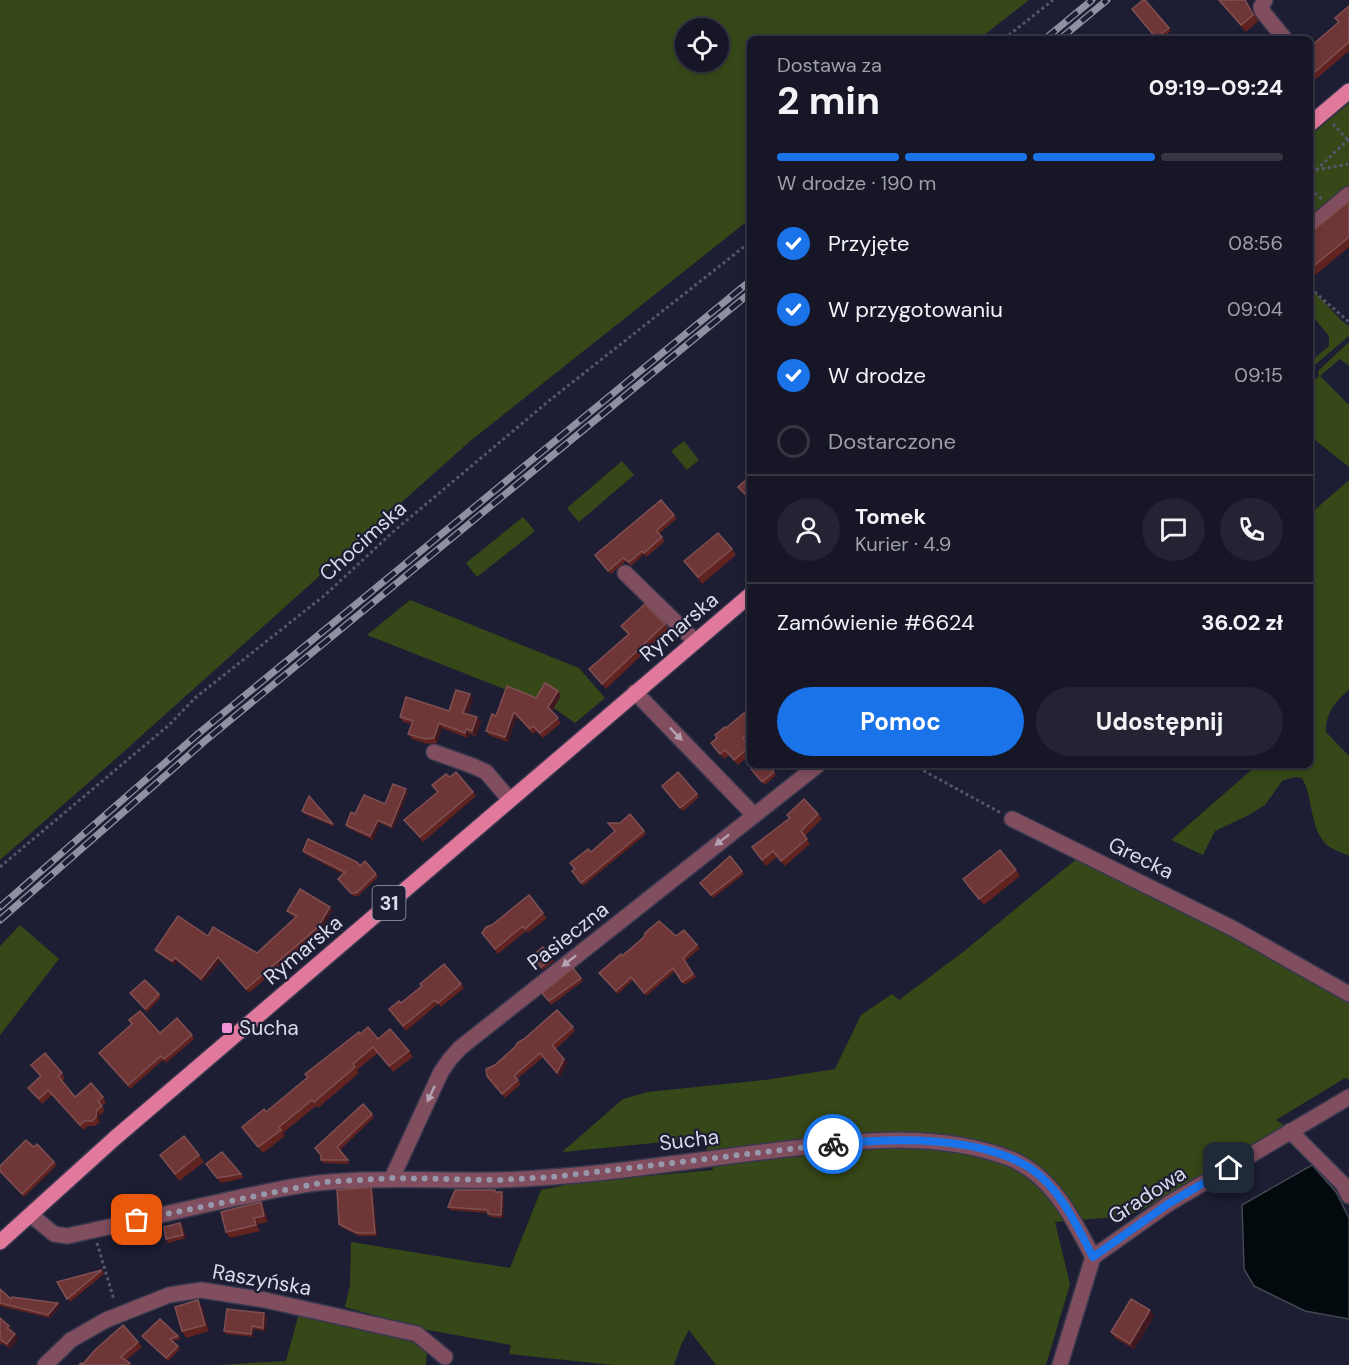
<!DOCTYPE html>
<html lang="pl">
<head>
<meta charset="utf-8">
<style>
  body { margin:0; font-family:"DM Sans",sans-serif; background:#232333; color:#f1f3f6; height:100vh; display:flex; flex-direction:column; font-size:22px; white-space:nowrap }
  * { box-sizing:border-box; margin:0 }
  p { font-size:20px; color:#9e9fa7 }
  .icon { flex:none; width:33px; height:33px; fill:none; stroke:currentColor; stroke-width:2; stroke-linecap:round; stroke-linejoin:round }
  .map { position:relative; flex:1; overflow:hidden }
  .drawer { position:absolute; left:747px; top:36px; width:566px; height:732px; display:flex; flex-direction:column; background:#161627; border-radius:9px; box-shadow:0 3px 9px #0003,0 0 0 2px #353544 }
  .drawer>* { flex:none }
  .fabs { position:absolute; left:675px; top:18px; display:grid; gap:12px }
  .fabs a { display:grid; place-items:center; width:54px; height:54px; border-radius:50%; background:#161627; box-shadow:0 3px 9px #0003,0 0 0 2px #353544; font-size:30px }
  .pin { position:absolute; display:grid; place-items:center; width:51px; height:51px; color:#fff; margin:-26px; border-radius:12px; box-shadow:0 3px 9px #0006 }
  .courier { position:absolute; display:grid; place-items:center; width:60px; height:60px; margin:-30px; border:4px solid #1a73e8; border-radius:50%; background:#fff; color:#222; box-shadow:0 2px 8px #0007 }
  .head em { font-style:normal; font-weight:700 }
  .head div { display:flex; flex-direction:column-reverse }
  .head { display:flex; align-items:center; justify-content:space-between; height:102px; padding:0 30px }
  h1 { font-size:39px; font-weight:700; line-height:45px }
  .bar { display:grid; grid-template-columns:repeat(4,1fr); gap:9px 6px; align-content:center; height:72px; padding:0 30px }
  .bar i { height:8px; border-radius:4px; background:#353544 }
  .bar .current { background:#1a73e8 }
  .bar p { grid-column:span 4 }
  .line { display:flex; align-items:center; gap:15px; padding:0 30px; border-top:2px solid #353544 }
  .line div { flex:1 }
  .round { display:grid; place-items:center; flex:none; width:63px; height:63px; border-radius:32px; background:#232333 }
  ol { padding:0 30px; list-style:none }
  li { display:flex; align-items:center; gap:18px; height:66px }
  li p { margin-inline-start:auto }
  li .icon { padding:6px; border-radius:50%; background:#1a73e8; color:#fff; stroke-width:4 }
  li:last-child { color:#9e9fa7 }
  li i { width:33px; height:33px; border:3px solid #353544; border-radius:50% }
  .action { display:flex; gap:12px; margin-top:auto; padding:12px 30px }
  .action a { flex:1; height:69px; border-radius:36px; background:#1a73e8; color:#fff; font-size:24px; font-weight:700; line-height:69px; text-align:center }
  .action a+a { background:#232333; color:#f1f3f6 }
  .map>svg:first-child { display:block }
  .green { fill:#364818; fill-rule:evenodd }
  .water { fill:#020a0e; stroke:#424850; stroke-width:1.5 }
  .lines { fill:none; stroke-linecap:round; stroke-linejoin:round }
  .minor-casing { stroke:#37374d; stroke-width:18 }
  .major-casing { stroke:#37374d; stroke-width:18 }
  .path { stroke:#56566b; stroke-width:3; stroke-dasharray:3 3; stroke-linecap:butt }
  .minor { stroke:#804e5e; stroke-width:15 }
  .major { stroke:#e1799c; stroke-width:15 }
  .rail-casing { stroke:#8f90a2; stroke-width:7 }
  .rail { stroke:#1d1d34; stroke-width:4.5; stroke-dasharray:14; stroke-linecap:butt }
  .wall { fill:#612320 }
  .shaded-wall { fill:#40181f }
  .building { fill:#6e3636; stroke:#7f5052; stroke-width:1.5 }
  .oneway { fill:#b5a2b2 }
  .done { stroke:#9798aa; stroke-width:6; stroke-dasharray:0 10.8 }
  .route { stroke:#1a73e8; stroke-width:8 }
  .poi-dot { fill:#f391d5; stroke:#1d1d34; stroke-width:2 }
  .labels { text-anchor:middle; stroke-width:4.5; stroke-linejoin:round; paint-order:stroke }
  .shield { fill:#1d1d34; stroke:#a1a1b3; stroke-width:1.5 }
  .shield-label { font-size:20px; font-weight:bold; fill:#d9daea }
  .street-label { font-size:21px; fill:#d9daea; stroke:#1d1d34 }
  .poi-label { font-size:21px; fill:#d9daea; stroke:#1d1d34; text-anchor:start }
</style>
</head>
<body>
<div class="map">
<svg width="1349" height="1365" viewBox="0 0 1349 1365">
  <rect width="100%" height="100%" fill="#1d1d34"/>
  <g class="green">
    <path d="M0,0H1029L979,39H750V219L469,442L120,755L0,860ZM686,28H718V62H686Z"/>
    <path d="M1349,103V185L1310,218V136Z"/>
    <path d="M1310,287L1342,321L1349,326V336L1310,369V362L1329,346V336L1310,313Z"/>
    <path d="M1349,342V366L1340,359L1320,376L1349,405V467L1310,436V384L1319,376L1318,371Z"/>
    <path d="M684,441L699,460L687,470L671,451Z"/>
    <path d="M622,461L634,475L579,522L567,508Z"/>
    <path d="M1349,480V690C1335,701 1325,714 1326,732L1349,756V856C1343,853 1333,850 1327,845C1309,828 1314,799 1302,778L1294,777L1282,781L1265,805L1249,815L1215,831L1203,855L1171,840L1257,765H1310V514Z"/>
    <path d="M523,517L535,531L477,577L466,563Z"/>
    <path d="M410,600L579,668L605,698L575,723L555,709L367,635Z"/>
    <path d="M1079,857L1132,881L1349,999V1080L1345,1078L1276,1120L1289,1128L1138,1212L1115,1217L1055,1222L1070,1284L1046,1365H716L689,1330L681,1345L674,1365H613L509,1354L511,1345L422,1329L345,1307L350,1285L351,1242L510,1268L541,1190L581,1182L713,1170L706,1149L715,1137L562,1152L623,1099L648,1092L765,1080L835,1069L861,1015L892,994L899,1000L963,952Z"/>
    <path d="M20,925L59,959L0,1035V946Z"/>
    <path d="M299,1313L419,1339L427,1349L426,1365H217L286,1361Z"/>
  </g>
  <path class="water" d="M1312,1165L1336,1192L1349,1218V1319L1305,1311L1254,1286L1244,1269L1242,1205Z"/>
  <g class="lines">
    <g class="minor-casing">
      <g id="minor">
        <path d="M1265,0L1261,7L1262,11L1285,39"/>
        <path d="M1310,227L1349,194"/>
        <path d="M625,573L695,641"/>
        <path d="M635,692L754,815"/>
        <path d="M434,752L473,766L486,772L510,800"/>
        <path d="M1012,819L1234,929L1349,994"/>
        <path d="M1290,1131L1343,1184L1349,1196"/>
        <path d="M392,1178L441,1072L450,1059L460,1048L818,765"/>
        <path d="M31,1215L54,1234L67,1236C124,1224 180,1210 237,1198C267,1192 298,1184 329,1182C385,1177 441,1181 497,1180C534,1179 570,1176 606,1172C669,1165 732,1155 796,1148C865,1140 938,1132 1006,1157C1050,1172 1073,1218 1093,1257L1060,1365"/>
        <path d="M1093,1257L1168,1204L1349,1097"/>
        <path d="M45,1365L71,1340L106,1320L169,1295L201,1290L265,1300L417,1334L445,1357"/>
      </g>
    </g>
    <g class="major-casing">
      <g id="major">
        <path d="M1310,124L1349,91"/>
        <path d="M0,1242L115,1138L750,595"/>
      </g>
    </g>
    <g class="path">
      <path d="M1004,39L1053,0"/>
      <path d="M1333,124L1348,140"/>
      <path d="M1316,170L1349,139"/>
      <path d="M1310,171L1349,164"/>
      <path d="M1310,189L1322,199"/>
      <path d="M1310,288L1349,322"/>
      <path d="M913,765L1001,813"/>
      <path d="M0,867L169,725L195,698L325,595L394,531L550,400L750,242"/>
      <path d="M97,1243L114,1300"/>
    </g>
    <use href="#minor" class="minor"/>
    <use href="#major" class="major"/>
    <g class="rail-casing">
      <g id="rail">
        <path d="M1045,39L1092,0"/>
        <path d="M1060,39L1107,0"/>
        <path d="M0,907L199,733L750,281"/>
        <path d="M0,920L206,740L750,293"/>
      </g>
    </g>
    <use href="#rail" class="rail"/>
  </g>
  <g class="wall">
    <path d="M1145,0L1171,31L1161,39H1157L1132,9Z"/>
    <path d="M1218,0H1246L1258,21L1246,32Z"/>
    <path d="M1349,6V51L1310,84V47L1338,22L1335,18Z"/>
    <path d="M1349,201V247L1314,276L1310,270V233Z"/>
    <path d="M674,515L677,518L659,534L665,541L646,557L644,554L631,566L626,561L611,574L598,559Z"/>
    <path d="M732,549L736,555L702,584L684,561Z"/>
    <path d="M665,624L669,629L606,689L589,669L628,634L621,626Z"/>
    <path d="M558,691L561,696L551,711L561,723L543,738L536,731L533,734L517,717L508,742L489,735L486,731L496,716L536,698Z"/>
    <path d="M470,694L473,699L468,714L477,717L481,722L476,736L470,734L468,738L442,728L437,743L428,744L412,739L408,734L412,724L403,722L400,717L449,711Z"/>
    <path d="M750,708V741L747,744L750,747V755L738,765L729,755L724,759L711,743Z"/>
    <path d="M751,769L774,772L776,775L765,785Z"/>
    <path d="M432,785L473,792L476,796L423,842L404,820L437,792Z"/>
    <path d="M662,786L697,794L699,797L683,811Z"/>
    <path d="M408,792L393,829L380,823L373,840L348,828L346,825Z"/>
    <path d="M302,811L333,824L335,827L304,814Z"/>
    <path d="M630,814L646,834L583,886L572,871L591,852L615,831L620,823Z"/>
    <path d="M818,814L822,819L805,836L810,844L785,866L777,857L766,866L756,852L790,818L787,815Z"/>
    <path d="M303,851L376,874L378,877L358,896H353L340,882L343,874L305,854Z"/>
    <path d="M730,856L744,874L713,898L700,883Z"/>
    <path d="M1016,870L1020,876L984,905L963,879Z"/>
    <path d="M333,910L321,930L249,993L221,961L203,982L177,961L175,965L158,953L155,950L257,953L295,918L290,914L287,911Z"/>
    <path d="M543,913L547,918L528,933L526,931L498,954L486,938Z"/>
    <path d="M676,936L697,945L700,948L685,961L696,977L684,985L675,971L646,996L633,980L618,994L599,973L622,956L644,937Z"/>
    <path d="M543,947L554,961L543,970L532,956Z"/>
    <path d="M573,968L583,981L551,1005L542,993Z"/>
    <path d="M461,984L464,988L441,1007L438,1004L406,1031L392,1014L401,1003Z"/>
    <path d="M130,993L159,994L161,997L147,1012Z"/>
    <path d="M129,1020L160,1033L192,1035L194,1039L166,1063L163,1060L130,1089L99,1053L132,1024Z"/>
    <path d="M573,1027L575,1031L556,1049L567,1063L560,1077L543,1057L517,1079L521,1084L505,1098L489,1080L495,1065Z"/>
    <path d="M360,1034L378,1039L409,1051L413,1057L393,1072L378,1053L357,1070L359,1073L318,1108L316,1106L283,1133L285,1136L263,1153L242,1127L266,1112Z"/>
    <path d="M31,1065L62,1073L65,1078L62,1081L75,1097H103L106,1102L102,1106L105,1111L100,1115V1122L95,1126H88L83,1130L52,1095L42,1104L28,1088L40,1076Z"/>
    <path d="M372,1114L374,1117L340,1150L350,1164L323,1163L321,1160V1156Z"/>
    <path d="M34,1147L54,1162L57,1165L24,1197L0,1172V1166Z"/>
    <path d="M199,1155L204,1162L179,1181L164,1161Z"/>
    <path d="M206,1164L241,1174L244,1178L221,1183Z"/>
    <path d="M371,1187L373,1190L377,1236H359L341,1227L339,1224Z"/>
    <path d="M496,1192L504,1195L503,1218L490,1217L488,1213L450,1210L448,1207Z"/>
    <path d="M261,1202L264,1208L268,1222L258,1224L260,1231L230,1238L226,1232Z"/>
    <path d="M180,1223L183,1226L186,1238L168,1243L166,1239Z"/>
    <path d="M102,1270L104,1274L70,1302L57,1282Z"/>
    <path d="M0,1289L11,1299L58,1303L60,1306L50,1318L0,1306Z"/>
    <path d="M202,1306L209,1331L186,1338L182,1331Z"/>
    <path d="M267,1316L265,1331L254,1329L253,1337L226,1334L224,1331Z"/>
    <path d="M1154,1316L1134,1349L1115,1338L1111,1332Z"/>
    <path d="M0,1318L13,1331L12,1332L18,1339L10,1349L2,1343L0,1345Z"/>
    <path d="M142,1336H178L181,1339L173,1341L180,1349L168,1361Z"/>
    <path d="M138,1342L142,1347L126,1360L79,1365L83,1364Z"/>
  </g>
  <g class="shaded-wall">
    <path d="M558,691L561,696L551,712L548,707Z"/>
    <path d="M470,694L473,699L467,718L463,713Z"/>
    <path d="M514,712L517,717L508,742L505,737Z"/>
    <path d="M477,717L481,722L476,736L472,731Z"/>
    <path d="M439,723L442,728L437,743L434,738Z"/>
    <path d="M466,729L470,734L468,738L465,733Z"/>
    <path d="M406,789L408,792L393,829L391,826Z"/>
    <path d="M378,820L380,823L373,840L370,836Z"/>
    <path d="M330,907L333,910L321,930L318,927Z"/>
    <path d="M218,957L221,961L203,982L201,979Z"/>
    <path d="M175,958L177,961L175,965L172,961Z"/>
    <path d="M564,1059L567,1063L560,1077L557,1073Z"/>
    <path d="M97,1110L100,1115V1122L96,1117Z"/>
    <path d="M371,1187L373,1190L377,1236L375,1233Z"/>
    <path d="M502,1192L504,1195L503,1218L501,1215Z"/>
    <path d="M261,1202L264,1208L268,1222L264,1216Z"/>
    <path d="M254,1218L258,1224L260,1231L256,1225Z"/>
    <path d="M180,1223L183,1226L186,1238L183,1235Z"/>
    <path d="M198,1300L202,1306L209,1331L205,1325Z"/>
    <path d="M58,1303L60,1306L50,1318L48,1315Z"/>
    <path d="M1150,1310L1154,1316L1134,1349L1130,1344Z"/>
    <path d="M264,1313L267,1316L265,1331L263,1328Z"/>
    <path d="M252,1326L254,1329L253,1337L251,1334Z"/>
    <path d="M15,1334L18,1339L10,1349L7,1344Z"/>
  </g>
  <g class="building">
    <path d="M1143,0H1145L1169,28L1156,38L1132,9Z"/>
    <path d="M1219,0H1245L1253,15L1241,25Z"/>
    <path d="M1349,6V42L1310,76V47L1339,22L1335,18Z"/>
    <path d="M1349,201V237L1310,269V233Z"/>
    <path d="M750,476V494L748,497L738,487Z"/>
    <path d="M661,500L674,515L656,531L662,537L644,553L642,551L629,562L623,558L608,571L595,555Z"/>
    <path d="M718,533L732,549L698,577L684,561Z"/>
    <path d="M645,604L665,624L602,684L589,669L629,634L621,626Z"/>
    <path d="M545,683L558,691L548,707L558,718L540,733L533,726L530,729L514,712L505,737L486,731L492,714L496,716L507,686L536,698Z"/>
    <path d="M456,690L470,694L463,713L477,717L472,731L466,729L465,733L439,723L434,738L425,739L408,734L413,721L400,717L406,697L449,711Z"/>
    <path d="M750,708V732L743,738L749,747L734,760L725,750L720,754L711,743L717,738L715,735L725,727L726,728Z"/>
    <path d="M756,765H768L774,772L762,782L751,769Z"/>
    <path d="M456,772L473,792L420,837L404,820L438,792L432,785L446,774L450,777Z"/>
    <path d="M678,772L697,794L680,808L662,786Z"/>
    <path d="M393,784L406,789L391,826L378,820L370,836L346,825L351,812L355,814L364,795L385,804Z"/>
    <path d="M309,796L333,824L302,811Z"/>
    <path d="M804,799L818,814L801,831L807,839L781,861L773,851L762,860L752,847L790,818L787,815Z"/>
    <path d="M630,814L644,831L581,883L572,871L575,869L570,863L588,849L591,852L615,831L608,823H620Z"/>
    <path d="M308,839L357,862L360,866L365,861L376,874L356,893H351L338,879L345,872L303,851Z"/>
    <path d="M1000,850L1016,870L979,899L963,879Z"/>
    <path d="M730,856L742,871L711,895L700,883Z"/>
    <path d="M300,889L330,907L318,927L246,989L218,957L201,979L175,958L172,961L155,950L178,916L208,936L213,927L257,953L297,916L287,911Z"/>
    <path d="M529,895L543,913L525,929L523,926L495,949L482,933L486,927L492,925Z"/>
    <path d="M659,921L676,936L684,930L697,945L683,958L693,974L682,982L673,968L644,993L631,977L616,991L599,973L621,954L622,956L644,937L645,933Z"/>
    <path d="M543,947L552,958L541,967L532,956Z"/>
    <path d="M444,964L461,984L438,1003L435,1000L403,1026L389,1009L399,1001L401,1003L422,986L420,984Z"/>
    <path d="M573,968L581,978L549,1001L542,993Z"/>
    <path d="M145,980L159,994L145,1009L130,993Z"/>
    <path d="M557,1010L573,1027L552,1045L564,1059L557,1073L540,1053L514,1076L518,1080L502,1094L487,1076L486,1069L495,1065L516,1046L517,1043L524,1039Z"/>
    <path d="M140,1011L160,1033L177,1018L192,1035L164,1059L161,1056L128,1085L99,1053L132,1024L129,1020Z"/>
    <path d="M368,1027L378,1039L390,1029L409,1051L389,1066L373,1047L353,1064L355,1067L314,1102L312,1100L279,1127L281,1130L258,1147L242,1127L264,1109L266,1112L308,1077L305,1074L359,1032L360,1034Z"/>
    <path d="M45,1053L62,1073L58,1076L75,1097L91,1083L103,1097L98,1101L102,1106L97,1110L96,1117L92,1121H85L80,1125L48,1090L39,1099L28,1088L41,1076L31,1065Z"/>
    <path d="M363,1104L372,1114L337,1147L348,1160H321V1155L315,1148Z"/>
    <path d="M184,1136L199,1155L175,1174L160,1155Z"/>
    <path d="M26,1140L34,1147L37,1144L54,1162L22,1194L0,1171V1166Z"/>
    <path d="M222,1152L241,1174L217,1178L206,1164Z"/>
    <path d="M371,1187L375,1233H357L339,1224L337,1190Z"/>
    <path d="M455,1190H495V1192H502L501,1215L488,1214V1210L448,1207Z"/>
    <path d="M261,1202L264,1216L254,1218L256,1225L226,1232L221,1212Z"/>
    <path d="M180,1223L183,1235L166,1239L164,1227Z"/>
    <path d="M102,1270L67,1299L57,1282Z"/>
    <path d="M0,1289L11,1299L12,1297L58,1303L48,1315L0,1303Z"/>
    <path d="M1131,1299L1150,1310L1130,1344L1111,1332Z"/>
    <path d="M198,1300L205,1325L182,1331L175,1307Z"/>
    <path d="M227,1309L264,1313L263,1328L252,1326L251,1334L224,1331Z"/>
    <path d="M0,1318L9,1326L7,1328L15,1334L7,1344L0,1339Z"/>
    <path d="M160,1319L178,1336L170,1339L178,1346L166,1358L142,1336Z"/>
    <path d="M123,1325L138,1342L121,1357L130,1363L129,1365H79L81,1363L83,1364L95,1350Z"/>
  </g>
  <defs><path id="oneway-solid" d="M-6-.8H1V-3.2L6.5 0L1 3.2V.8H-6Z" transform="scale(1.5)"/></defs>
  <g class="oneway">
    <use href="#oneway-solid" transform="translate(676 734) rotate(46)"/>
    <use href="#oneway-solid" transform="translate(722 840) rotate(142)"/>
    <use href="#oneway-solid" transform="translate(569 961) rotate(142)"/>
    <use href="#oneway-solid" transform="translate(431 1094) rotate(115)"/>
  </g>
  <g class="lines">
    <path class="done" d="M137,1220L325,1182L392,1178L498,1180L553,1177L833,1144"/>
    <path class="route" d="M833,1144C892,1138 978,1135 1030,1168C1060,1188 1077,1226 1093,1257L1168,1204L1229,1168"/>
  </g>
  <rect class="poi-dot" x="221" y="1022" width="12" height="12" rx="3"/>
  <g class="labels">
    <rect class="shield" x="372.5" y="886" width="33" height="34" rx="4.5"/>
    <g class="shield-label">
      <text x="389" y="910">31</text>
    </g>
    <g class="street-label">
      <text transform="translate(363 541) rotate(-42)" y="7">Chocimska</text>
      <text transform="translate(679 627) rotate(-40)" y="7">Rymarska</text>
      <text transform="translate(1141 858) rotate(26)" y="7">Grecka</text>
      <text transform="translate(568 936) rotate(-38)" y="7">Pasieczna</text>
      <text transform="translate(303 950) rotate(-40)" y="7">Rymarska</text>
      <text transform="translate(689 1140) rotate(-7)" y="7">Sucha</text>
      <text transform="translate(1147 1195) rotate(-33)" y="7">Gradowa</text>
      <text transform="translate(262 1280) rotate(10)" y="7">Raszyńska</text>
    </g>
    <g class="poi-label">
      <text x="239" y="1035">Sucha</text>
    </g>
  </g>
</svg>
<div class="fabs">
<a><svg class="icon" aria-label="locate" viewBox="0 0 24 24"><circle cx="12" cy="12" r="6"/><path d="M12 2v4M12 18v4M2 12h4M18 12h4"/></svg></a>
</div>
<div class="pin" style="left:137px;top:1220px;background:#ea580c"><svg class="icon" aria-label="bag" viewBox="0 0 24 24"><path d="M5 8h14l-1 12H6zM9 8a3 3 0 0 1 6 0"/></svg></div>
<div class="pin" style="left:1229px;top:1168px;background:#1f2937"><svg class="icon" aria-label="home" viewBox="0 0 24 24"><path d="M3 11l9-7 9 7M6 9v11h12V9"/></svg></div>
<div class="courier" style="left:833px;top:1144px"><svg class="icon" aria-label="bike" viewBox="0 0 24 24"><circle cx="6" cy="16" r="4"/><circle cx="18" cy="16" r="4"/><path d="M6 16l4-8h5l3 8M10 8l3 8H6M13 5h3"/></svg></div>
<section class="drawer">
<div class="head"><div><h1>2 min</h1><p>Dostawa za</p></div><em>09:19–09:24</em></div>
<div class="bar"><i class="current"></i><i class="current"></i><i class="current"></i><i></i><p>W drodze · 190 m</p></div>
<ol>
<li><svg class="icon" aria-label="check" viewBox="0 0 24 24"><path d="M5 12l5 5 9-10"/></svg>Przyjęte<p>08:56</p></li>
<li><svg class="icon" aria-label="check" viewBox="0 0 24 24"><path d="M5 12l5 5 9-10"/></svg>W przygotowaniu<p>09:04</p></li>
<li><svg class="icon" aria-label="check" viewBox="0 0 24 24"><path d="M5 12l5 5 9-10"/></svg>W drodze<p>09:15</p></li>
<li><i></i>Dostarczone</li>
</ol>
<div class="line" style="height:108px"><a class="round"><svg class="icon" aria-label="person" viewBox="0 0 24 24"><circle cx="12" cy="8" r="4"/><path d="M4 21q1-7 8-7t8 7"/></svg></a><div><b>Tomek</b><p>Kurier · 4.9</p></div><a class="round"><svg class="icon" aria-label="chat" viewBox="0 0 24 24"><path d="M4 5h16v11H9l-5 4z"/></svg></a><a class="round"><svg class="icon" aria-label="phone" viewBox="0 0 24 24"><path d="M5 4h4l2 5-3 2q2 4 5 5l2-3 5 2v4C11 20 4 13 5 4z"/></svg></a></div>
<div class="line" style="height:78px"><div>Zamówienie #6624</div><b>36.02 zł</b></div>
<div class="action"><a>Pomoc</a><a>Udostępnij</a></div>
</section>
</div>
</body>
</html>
